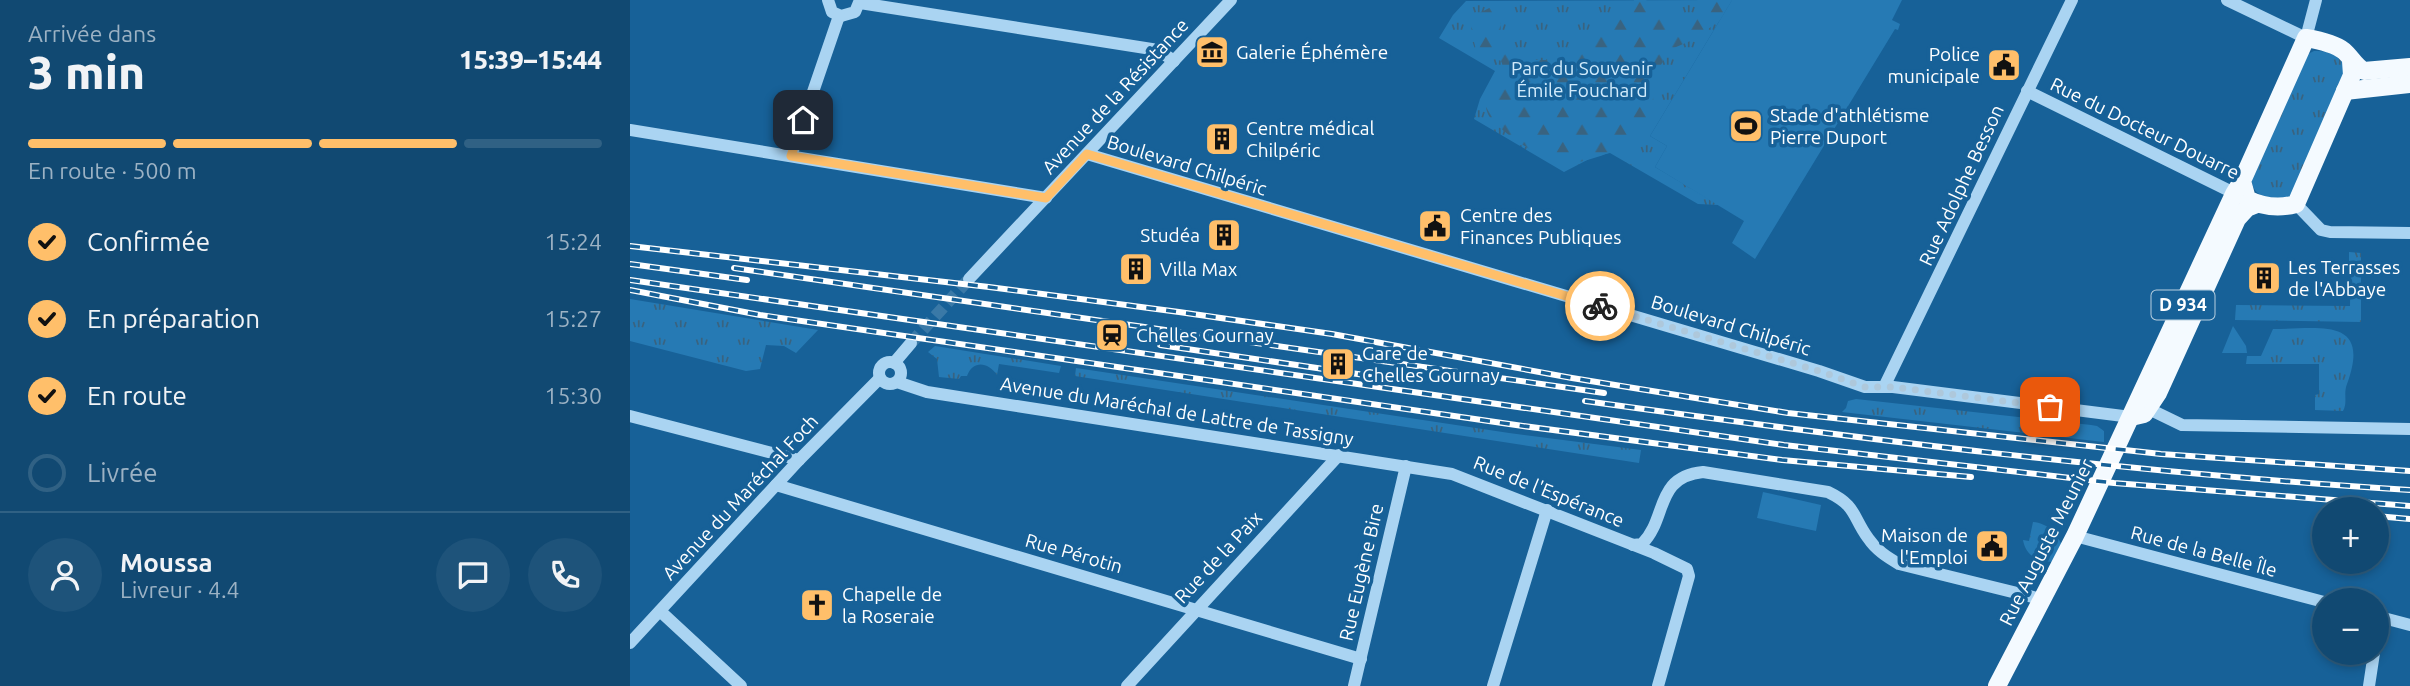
<!DOCTYPE html>
<html lang="fr">
<head>
<meta charset="utf-8">
<style>
  body { margin:0; font-family:Ubuntu,sans-serif; background:#1e537a; color:#f1f3f6; height:100vh; display:flex; flex-direction:column; font-size:26px; white-space:nowrap }
  * { box-sizing:border-box; margin:0 }
  p { font-size:23px; color:#9cb2c4 }
  .icon { flex:none; width:38px; height:38px; fill:none; stroke:currentColor; stroke-width:2; stroke-linecap:round; stroke-linejoin:round }
  .map { position:relative; flex:1; overflow:hidden }
  .sheet { display:flex; flex-direction:column; background:#114972; width:630px }
  .sheet>* { flex:none }
  .fabs { position:absolute; left:1682px; top:497px; display:grid; gap:14px }
  .fabs a { display:grid; place-items:center; width:77px; height:77px; border-radius:50%; background:#114972; box-shadow:0 4px 10px #0003,0 0 0 2px #306184; font-size:35px }
  .pin { position:absolute; display:grid; place-items:center; width:60px; height:60px; color:#fff; margin:-30px; border-radius:14px; box-shadow:0 4px 10px #0006 }
  .courier { position:absolute; display:grid; place-items:center; width:70px; height:70px; margin:-35px; border:5px solid #ffbf6a; border-radius:50%; background:#fff; color:#222; box-shadow:0 2px 9px #0007 }
  .head em { font-style:normal; font-weight:800 }
  .head div { display:flex; flex-direction:column-reverse }
  .head { display:flex; align-items:center; justify-content:space-between; height:119px; padding:0 28px }
  h1 { font-size:46px; font-weight:800; line-height:52px }
  .bar { display:grid; grid-template-columns:repeat(4,1fr); gap:10px 7px; align-content:center; height:84px; padding:0 28px }
  .bar i { height:9px; border-radius:5px; background:#306184 }
  .bar .selected { background:#ffbf6a }
  .bar p { grid-column:span 4 }
  .line { display:flex; align-items:center; gap:18px; padding:0 28px; border-top:2px solid #306184 }
  .line div { flex:1 }
  .round { display:grid; place-items:center; flex:none; width:74px; height:74px; border-radius:37px; background:#1e537a }
  ol { padding:0 28px; list-style:none }
  li { display:flex; align-items:center; gap:21px; height:77px }
  li p { margin-inline-start:auto }
  li .icon { padding:7px; border-radius:50%; background:#ffbf6a; color:#111; stroke-width:4 }
  li:last-child { color:#9cb2c4 }
  li i { width:38px; height:38px; border:4px solid #306184; border-radius:50% }
  main { display:flex; flex:1; min-height:0 }
  .map>svg:first-child { display:block }
  .grass { fill:url(#grass-tufts) }
  .forest { fill:url(#forest-firs) }
  .garden { fill:#267ab4 }
  .lines { fill:none; stroke-linecap:round; stroke-linejoin:round }
  .minor-tunnel { stroke:#3a79a7; stroke-width:12; stroke-dasharray:12 6; stroke-linecap:butt }
  .minor { stroke:#aad4f2; stroke-width:12 }
  .major { stroke:#f4faff; stroke-width:18 }
  .rail-casing { stroke:#fff; stroke-width:6 }
  .rail { stroke:#176198; stroke-width:3.5; stroke-dasharray:10; stroke-linecap:butt }
  .done { stroke:#aec8db; stroke-width:7; stroke-dasharray:0 12.6 }
  .route { stroke:#ffbf6a; stroke-width:9 }
  .labels { text-anchor:middle; stroke-width:7; stroke-linejoin:round; paint-order:stroke }
  .shield { fill:#176198; stroke:#b9d0e0; stroke-width:2 }
  .shield-label { font-size:18px; font-weight:bold; fill:#fff }
  .poi-label { font-size:19px; fill:#fff; stroke:#176198; text-anchor:start }
  .park-label { font-size:19px; fill:#d1ebfc; stroke:#176198 }
  .street-label { font-size:19px; fill:#fff; stroke:#176198 }
</style>
</head>
<body>
<main>
<section class="sheet">
<div class="head"><div><h1>3 min</h1><p>Arrivée dans</p></div><em>15:39–15:44</em></div>
<div class="bar"><i class="selected"></i><i class="selected"></i><i class="selected"></i><i></i><p>En route · 500 m</p></div>
<ol>
<li><svg class="icon" aria-label="check" viewBox="0 0 24 24"><path d="M5 12l5 5 9-10"/></svg>Confirmée<p>15:24</p></li>
<li><svg class="icon" aria-label="check" viewBox="0 0 24 24"><path d="M5 12l5 5 9-10"/></svg>En préparation<p>15:27</p></li>
<li><svg class="icon" aria-label="check" viewBox="0 0 24 24"><path d="M5 12l5 5 9-10"/></svg>En route<p>15:30</p></li>
<li><i></i>Livrée</li>
</ol>
<div class="line" style="height:126px"><a class="round"><svg class="icon" aria-label="person" viewBox="0 0 24 24"><circle cx="12" cy="8" r="4"/><path d="M4 21q1-7 8-7t8 7"/></svg></a><div><b>Moussa</b><p>Livreur · 4.4</p></div><a class="round"><svg class="icon" aria-label="chat" viewBox="0 0 24 24"><path d="M4 5h16v11H9l-5 4z"/></svg></a><a class="round"><svg class="icon" aria-label="phone" viewBox="0 0 24 24"><path d="M5 4h4l2 5-3 2q2 4 5 5l2-3 5 2v4C11 20 4 13 5 4z"/></svg></a></div>
</section>
<div class="map">
<svg width="1780" height="686" viewBox="0 0 1780 686">
  <defs>
    <pattern id="grass-tufts" width="24" height="20" patternUnits="userSpaceOnUse" patternTransform="scale(1.75)"><rect width="24" height="20" fill="#267ab4"/><path d="M3 7l-1-3M5 7V3M7 7l1-3M15 17l-1-3M17 17v-4M19 17l1-3" fill="none" stroke="#396380"/></pattern>
    <pattern id="forest-firs" width="22" height="20" patternUnits="userSpaceOnUse" patternTransform="scale(1.75)"><rect width="22" height="20" fill="#267ab4"/><path d="M5 1l3.5 6h-7zM16 11l3.5 6h-7z" fill="#396380"/></pattern>
  </defs>
  <rect width="100%" height="100%" fill="#176198"/>
  <g class="grass">
    <path d="M1102,0L1020,136L1037,146L1025,167L1089,205L1068,204L980,153L963,157L934,172L844,119L850,99L865,71L809,38L823,15L836,1Z"/>
    <path d="M1684,51C1697,50 1711,55 1716,68L1661,197C1643,198 1619,201 1622,174L1678,54Z"/>
    <path d="M1719,252L1731,253V322L1605,320L1606,305L1720,306L1721,261H1719Z"/>
    <path d="M0,299L188,330L166,353L154,346L136,345L130,369L116,371L0,341Z"/>
    <path d="M1603,326L1616,346L1617,353H1592Z"/>
    <path d="M1643,329C1689,329 1742,316 1717,384C1713,394 1718,402 1713,411L1685,410V395L1689,394V364H1616L1617,356H1631Z"/>
    <path d="M305,346L431,366L429,373L369,364L367,375C358,362 343,360 337,376H331L329,379L309,377L307,359L298,352Z"/>
    <path d="M446,368L879,433L1011,450L1009,463L445,376Z"/>
    <path d="M1226,399L1461,425L1467,426L1474,431V442L1212,412L1216,408L1218,401Z"/>
  </g>
  <g class="forest">
    <path d="M1004,0H1016C1029,16 1052,22 1069,12L1071,4L1067,0H1102L1090,20L1065,39L1039,50C1034,60 1028,69 1025,79C1019,101 1031,116 1013,134C997,148 949,167 928,163C913,160 864,128 858,114C856,109 855,104 856,98C867,89 879,77 871,61C865,58 851,56 848,53C845,51 840,22 840,18L863,6L869,11L871,25L869,32L873,39L895,57L905,60H916L936,50L953,31L986,22L1002,13Z"/>
    <path d="M1403,522C1417,523 1428,534 1432,546L1424,562C1408,562 1396,556 1393,540L1399,541Z"/>
  </g>
  <g class="garden">
    <path d="M1102,0H1272L1262,20L1270,24L1268,30L1265,29L1125,259L1102,243L1114,221L1025,167L1037,146L1020,136Z"/>
    <path d="M1133,492L1191,505L1186,531L1127,518Z"/>
  </g>
  <g class="lines">
    <path class="minor-tunnel" d="M281,343L339,279"/>
    <g class="minor">
      <path d="M198,0L202,12L211,16L225,12L230,0"/>
      <path d="M1597,0L1676,38L1686,0"/>
      <path d="M230,3L528,50L544,61"/>
      <path d="M1397,91L1610,196"/>
      <path d="M0,130L416,198"/>
      <path d="M457,154L1189,371L1235,387H1263L1501,417"/>
      <path d="M161,156L209,16"/>
      <path d="M1666,204L1691,230L1700,232L1780,233"/>
      <path d="M339,279L601,0"/>
      <circle cx="260" cy="373" r="11"/>
      <path d="M264,363L281,343"/>
      <path d="M267,382L297,392L822,474L1024,553L1057,569L1059,576L1028,686"/>
      <path d="M1254,387L1442,0"/>
      <path d="M1519,409L1552,425L1780,429"/>
      <path d="M0,416L169,460"/>
      <path d="M146,485L731,659"/>
      <path d="M1445,536L1694,602"/>
      <path d="M1003,545L1012,544C1038,518 1024,477 1073,472L1198,492C1227,506 1222,516 1238,538C1246,550 1257,557 1269,564L1411,599"/>
      <path d="M30,611L111,686"/>
      <path d="M1746,616L1780,625"/>
      <path d="M1746,638L1750,617"/>
      <path d="M0,643L169,460L250,378"/>
      <path d="M497,686L709,455"/>
      <path d="M724,686L776,466"/>
      <path d="M863,686L917,510"/>
      <path d="M1739,686L1744,653"/>
    </g>
    <g class="major">
      <path d="M1721,61L1722,75L1666,204C1648,209 1633,207 1617,199L1612,181L1676,38C1688,40 1704,43 1714,51C1721,57 1725,66 1734,71L1780,67"/>
      <path d="M1715,91L1780,84"/>
      <path d="M1501,417L1514,414L1528,393L1607,219L1617,208L1627,204"/>
      <path d="M1367,686L1445,536L1604,194L1612,181"/>
    </g>
    <g class="rail-casing">
      <g id="rail">
        <path d="M0,246L359,287L549,312L702,334L942,378L1158,413L1531,454L1780,471"/>
        <path d="M0,264L117,280"/>
        <path d="M104,268L974,393"/>
        <path d="M0,280L1154,445L1484,483L1780,506"/>
        <path d="M0,290L130,315L893,426L1152,460L1341,477"/>
        <path d="M530,345L755,378"/>
        <path d="M955,401C1229,439 1504,473 1780,490"/>
        <path d="M1746,516L1780,519"/>
      </g>
    </g>
    <use href="#rail" class="rail"/>
  </g>
  <g class="lines">
    <path class="done" d="M970,306L1189,371L1235,387H1263L1420,407"/>
    <path class="route" d="M173,120L161,156L416,198L457,154L970,306"/>
  </g>
  <defs>
    <g id="museum-square" transform="scale(1.75)"><rect x="-9" y="-9" width="18" height="18" rx="4" fill="#ffbf6a" stroke="#176198"/><path d="M0-6L6-3V-2H-6V-3ZM-5-1h2V3h-2ZM-1-1h2V3h-2ZM3-1h2V3H3ZM-6 4H6V6H-6Z" fill="#111"/></g>
    <g id="civic-square" transform="scale(1.75)"><rect x="-9" y="-9" width="18" height="18" rx="4" fill="#ffbf6a" stroke="#176198"/><path d="M-.6-6.5H3V-4.5H.6V-3L4-1V1h2V6H-6V1h2V-1L-.6-3ZM-1.2 2.5V6h2.4V2.5Z" fill="#111"/></g>
    <g id="stadium-square" transform="scale(1.75)"><rect x="-9" y="-9" width="18" height="18" rx="4" fill="#ffbf6a" stroke="#176198"/><path d="M0-5a6.5 5 0 1 0 0 10a6.5 5 0 1 0 0-10ZM-3.5-1.8h7v3.6h-7Z" fill="#111"/></g>
    <g id="building-square" transform="scale(1.75)"><rect x="-9" y="-9" width="18" height="18" rx="4" fill="#ffbf6a" stroke="#176198"/><path d="M-4-6H4V6H1V3H-1V6H-4ZM-2.5-4.3h1.7v1.8h-1.7ZM.8-4.3h1.7v1.8H.8ZM-2.5-1h1.7V.8h-1.7ZM.8-1h1.7V.8H.8Z" fill="#111"/></g>
    <g id="station-square" transform="scale(1.75)"><rect x="-9" y="-9" width="18" height="18" rx="4" fill="#ffbf6a" stroke="#176198"/><path d="M-3-6H3Q5-6 5-4V2Q5 4 3 4L4.5 6H3L1.5 4h-3L-3 6H-4.5L-3 4Q-5 4-5 2V-4Q-5-6-3-6ZM-3.5-4v3h7v-3ZM-3.5 1v1.5H-2V1ZM2 1v1.5H3.5V1Z" fill="#111"/></g>
    <g id="church-square" transform="scale(1.75)"><rect x="-9" y="-9" width="18" height="18" rx="4" fill="#ffbf6a" stroke="#176198"/><path d="M-1.2-6h2.4v3.5h3.3v2.4h-3.3V6h-2.4V-.1h-3.3v-2.4h3.3Z" fill="#111"/></g>
  </defs>
  <g fill-rule="evenodd">
    <use href="#museum-square" x="582" y="52"/>
    <use href="#civic-square" x="1374" y="65"/>
    <use href="#stadium-square" x="1116" y="126"/>
    <use href="#building-square" x="592" y="139"/>
    <use href="#civic-square" x="805" y="226"/>
    <use href="#building-square" x="594" y="235"/>
    <use href="#building-square" x="506" y="269"/>
    <use href="#building-square" x="1634" y="278"/>
    <use href="#station-square" x="482" y="335"/>
    <use href="#building-square" x="708" y="364"/>
    <use href="#civic-square" x="1362" y="546"/>
    <use href="#church-square" x="187" y="605"/>
  </g>
  <g class="labels">
    <rect class="shield" x="1521.5" y="290.5" width="63" height="29" rx="5"/>
    <g class="shield-label">
      <text x="1553" y="311">D 934</text>
    </g>
    <g class="poi-label">
      <text x="606" y="59">Galerie Éphémère</text>
      <text x="1350" y="61" text-anchor="end">Police<tspan x="1350" dy="22">municipale</tspan></text>
      <text x="1140" y="122">Stade d'athlétisme<tspan x="1140" dy="22">Pierre Duport</tspan></text>
      <text x="616" y="135">Centre médical<tspan x="616" dy="22">Chilpéric</tspan></text>
      <text x="830" y="222">Centre des<tspan x="830" dy="22">Finances Publiques</tspan></text>
      <text x="570" y="242" text-anchor="end">Studéa</text>
      <text x="1658" y="274">Les Terrasses<tspan x="1658" dy="22">de l'Abbaye</tspan></text>
      <text x="530" y="276">Villa Max</text>
      <text x="506" y="342">Chelles Gournay</text>
      <text x="732" y="360">Gare de<tspan x="732" dy="22">Chelles Gournay</tspan></text>
      <text x="1338" y="542" text-anchor="end">Maison de<tspan x="1338" dy="22">l'Emploi</tspan></text>
      <text x="212" y="601">Chapelle de<tspan x="212" dy="22">la Roseraie</tspan></text>
    </g>
    <g class="park-label">
      <text x="952" y="75">Parc du Souvenir<tspan x="952" dy="22">Émile Fouchard</tspan></text>
    </g>
    <g class="street-label">
      <text transform="translate(485 96) rotate(-47)" y="7">Avenue de la Résistance</text>
      <text transform="translate(1515 128) rotate(26)" y="7">Rue du Docteur Douarre</text>
      <text transform="translate(557 165) rotate(17)" y="7">Boulevard Chilpéric</text>
      <text transform="translate(1331 185) rotate(-65)" y="7">Rue Adolphe Besson</text>
      <text transform="translate(1101 325) rotate(17)" y="7">Boulevard Chilpéric</text>
      <text transform="translate(547 411) rotate(9)" y="7">Avenue du Maréchal de Lattre de Tassigny</text>
      <text transform="translate(919 491) rotate(22)" y="7">Rue de l'Espérance</text>
      <text transform="translate(110 497) rotate(-47)" y="7">Avenue du Maréchal Foch</text>
      <text transform="translate(1416 542) rotate(-63)" y="7">Rue Auguste Meunier</text>
      <text transform="translate(1574 551) rotate(15)" y="7">Rue de la Belle Île</text>
      <text transform="translate(444 553) rotate(16)" y="7">Rue Pérotin</text>
      <text transform="translate(588 557) rotate(-47)" y="7">Rue de la Paix</text>
      <text transform="translate(731 572) rotate(-77)" y="7">Rue Eugène Bire</text>
    </g>
  </g>
</svg>
<div class="fabs">
<a>+</a>
<a>−</a>
</div>
<div class="pin" style="left:1420px;top:407px;background:#ea580c"><svg class="icon" aria-label="bag" viewBox="0 0 24 24"><path d="M5 8h14l-1 12H6zM9 8a3 3 0 0 1 6 0"/></svg></div>
<div class="pin" style="left:173px;top:120px;background:#1f2937"><svg class="icon" aria-label="home" viewBox="0 0 24 24"><path d="M3 11l9-7 9 7M6 9v11h12V9"/></svg></div>
<div class="courier" style="left:970px;top:306px"><svg class="icon" aria-label="bike" viewBox="0 0 24 24"><circle cx="6" cy="16" r="4"/><circle cx="18" cy="16" r="4"/><path d="M6 16l4-8h5l3 8M10 8l3 8H6M13 5h3"/></svg></div>
</div>
</main>
</body>
</html>
